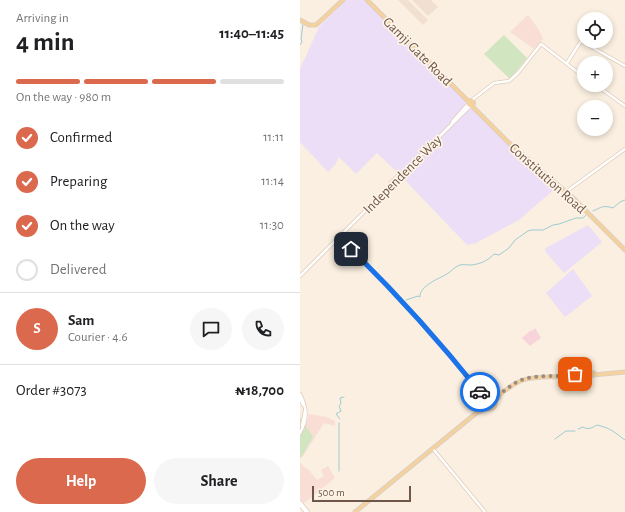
<!DOCTYPE html>
<html lang="en">
<head>
<meta charset="utf-8">
<style>
  body { margin:0; font-family:"Alegreya Sans",sans-serif; background:#f6f6f6; color:#202124; height:100vh; display:flex; flex-direction:column; font-size:15px; white-space:nowrap }
  * { box-sizing:border-box; margin:0 }
  p { font-size:13px; color:#757577 }
  .icon { flex:none; width:22px; height:22px; fill:none; stroke:currentColor; stroke-width:2; stroke-linecap:round; stroke-linejoin:round }
  .map { position:relative; flex:1; overflow:hidden }
  .panel { display:flex; flex-direction:column; background:#fff; width:300px }
  .panel>* { flex:none }
  .controls { position:absolute; left:277px; top:12px; display:grid; gap:8px }
  .controls a { display:grid; place-items:center; width:36px; height:36px; border-radius:50%; background:#fff; box-shadow:0 2px 6px #0003; font-size:20px }
  .scale { position:absolute; left:12px; bottom:10px; width:99px; box-sizing:border-box; padding-left:4px; border:2px solid #6e564a; border-top:0; font-size:11px; line-height:14px; white-space:nowrap; color:#6e564a; -webkit-text-stroke:3px #fdf3e6; paint-order:stroke }
  .pin { position:absolute; display:grid; place-items:center; width:34px; height:34px; color:#fff; margin:-17px; border-radius:8px; box-shadow:0 2px 6px #0006 }
  .courier { position:absolute; display:grid; place-items:center; width:40px; height:40px; margin:-20px; border:3px solid #1a73e8; border-radius:50%; background:#fff; color:#222; box-shadow:0 1px 5px #0007 }
  .headline em { font-style:normal; font-weight:700 }
  .headline div { display:flex; flex-direction:column-reverse }
  .headline { display:flex; align-items:center; justify-content:space-between; height:68px; padding:0 16px }
  h1 { font-size:26px; font-weight:700; line-height:30px }
  .bar { display:grid; grid-template-columns:repeat(4,1fr); gap:6px 4px; align-content:center; height:48px; padding:0 16px }
  .bar i { height:5px; border-radius:3px; background:#e0e0e0 }
  .bar .active { background:#db694e }
  .bar p { grid-column:span 4 }
  .line { display:flex; align-items:center; gap:10px; padding:0 16px; border-top:1px solid #e0e0e0 }
  .line div { flex:1 }
  .round { display:grid; place-items:center; flex:none; width:42px; height:42px; border-radius:21px; background:#f6f6f6 }
  ol { padding:0 16px; list-style:none }
  li { display:flex; align-items:center; gap:12px; height:44px }
  li p { margin-inline-start:auto }
  li .icon { padding:4px; border-radius:50%; background:#db694e; color:#fff; stroke-width:4 }
  li:last-child { color:#757577 }
  li i { width:22px; height:22px; border:2px solid #e0e0e0; border-radius:50% }
  .primary-button { display:flex; gap:8px; margin-top:auto; padding:8px 16px }
  .primary-button a { flex:1; height:46px; border-radius:24px; background:#db694e; color:#fff; font-size:16px; font-weight:700; line-height:46px; text-align:center }
  .primary-button a+a { background:#f6f6f6; color:#202124 }
  main { display:flex; flex:1; min-height:0 }
  .map>svg:first-child { display:block }
  .residential { fill:#f1e0d0 }
  .commercial { fill:#f9ded5 }
  .education { fill:#ecdef6 }
  .medical { fill:#f7d4da }
  .green { fill:#d1e5c1 }
  .lines { fill:none; stroke-linecap:round; stroke-linejoin:round }
  .stream { stroke:#9eccd2; stroke-width:1 }
  .secondary-casing { stroke:#e1ccbc; stroke-width:4 }
  .primary-casing { stroke:#d6d0cc; stroke-width:5 }
  .secondary { stroke:#fff; stroke-width:2.5 }
  .primary { stroke:#f4d19d; stroke-width:3.5 }
  .done { stroke:#9f8c7e; stroke-width:4; stroke-dasharray:0 7.2 }
  .route { stroke:#1a73e8; stroke-width:5 }
  .labels { text-anchor:middle; stroke-width:3.5; stroke-linejoin:round; paint-order:stroke }
  .street-label { font-size:14px; fill:#6e564a; stroke:#fdf3e6 }
</style>
</head>
<body>
<main>
<section class="panel">
<div class="headline"><div><h1>4 min</h1><p>Arriving in</p></div><em>11:40–11:45</em></div>
<div class="bar"><i class="active"></i><i class="active"></i><i class="active"></i><i></i><p>On the way · 980 m</p></div>
<ol>
<li><svg class="icon" aria-label="check" viewBox="0 0 24 24"><path d="M5 12l5 5 9-10"/></svg>Confirmed<p>11:11</p></li>
<li><svg class="icon" aria-label="check" viewBox="0 0 24 24"><path d="M5 12l5 5 9-10"/></svg>Preparing<p>11:14</p></li>
<li><svg class="icon" aria-label="check" viewBox="0 0 24 24"><path d="M5 12l5 5 9-10"/></svg>On the way<p>11:30</p></li>
<li><i></i>Delivered</li>
</ol>
<div class="line" style="height:72px"><b class="round" style="background:#db694e;color:#fff">S</b><div><b>Sam</b><p>Courier · 4.6</p></div><a class="round"><svg class="icon" aria-label="chat" viewBox="0 0 24 24"><path d="M4 5h16v11H9l-5 4z"/></svg></a><a class="round"><svg class="icon" aria-label="phone" viewBox="0 0 24 24"><path d="M5 4h4l2 5-3 2q2 4 5 5l2-3 5 2v4C11 20 4 13 5 4z"/></svg></a></div>
<div class="line" style="height:52px"><div>Order #3073</div><b>₦18,700</b></div>
<div class="primary-button"><a>Help</a><a>Share</a></div>
</section>
<div class="map">
<svg width="325" height="512" viewBox="0 0 325 512">
  <rect width="100%" height="100%" fill="#faefe0"/>
  <g class="residential">
    <path d="M98,0H108L128,20L123,25Z"/>
    <path d="M112,0H131L138,7L128,16Z"/>
  </g>
  <g class="commercial">
    <path d="M228,15L239,30L243,39L234,49L210,32Z"/>
    <path d="M9,414L26,417L35,421V426L24,423L3,456L0,458V436L6,424Z"/>
    <path d="M0,462L3,466L8,469L17,480L24,476L21,470L28,466L35,478L3,504L0,500Z"/>
  </g>
  <g class="education">
    <path d="M46,0H65L214,150L257,187L219,220L176,243L167,245L101,176L77,153L56,174L39,157L35,165L28,172L0,142V69L19,27Z"/>
    <path d="M288,225L302,242L264,273L245,251L246,248Z"/>
    <path d="M273,269L292,296L265,317L246,293Z"/>
  </g>
  <path class="medical" d="M235,328L241,338L230,346L222,338L231,330L232,331Z"/>
  <g class="green">
    <path d="M204,35L227,58L210,79L184,54Z"/>
    <path d="M0,417L13,437L1,458L0,457Z"/>
  </g>
  <g class="lines">
    <g class="stream">
      <path d="M0,45L2,42L1,39L3,24"/>
      <path d="M293,211C302,207 303,205 313,208L320,202L325,200"/>
      <path d="M106,300L118,296L120,297C119,286 140,278 147,274C152,271 154,267 160,265C163,264 166,265 169,265C178,265 188,261 194,254L199,255L209,248L215,240L228,231L231,230H243L253,225L259,224L276,218H283L286,215"/>
      <path d="M40,419L36,414L41,411L39,406L41,404L40,398L44,397"/>
      <path d="M39,423V471"/>
      <path d="M278,429L283,427C288,430 292,428 297,425C311,428 315,433 325,440"/>
      <path d="M255,439L266,431H275"/>
    </g>
    <g class="secondary-casing">
      <g id="secondary">
        <path d="M267,63L281,41L325,66"/>
        <path d="M296,85L325,106"/>
        <path d="M172,100L194,83L209,81L218,73L241,44L284,77"/>
        <path d="M152,122L169,103"/>
        <path d="M91,182L99,175"/>
        <path d="M267,191L325,149"/>
        <path d="M39,237C90,288 138,340 183,396L185,401"/>
        <path d="M0,276L171,105"/>
        <path d="M0,394C7,408 8,419 0,433"/>
        <path d="M183,396L188,399"/>
        <path d="M0,398L3,405"/>
        <path d="M2,426L5,411"/>
        <path d="M134,450L185,512"/>
        <path d="M0,502L8,512"/>
        <path d="M0,505L6,512"/>
      </g>
    </g>
    <g class="primary-casing">
      <g id="primary">
        <path d="M67,0L169,102"/>
        <path d="M0,20L9,25H16L43,0"/>
        <circle cx="171" cy="103" r="2.5"/>
        <path d="M171,105L209,143L275,200L325,250"/>
        <circle cx="282" cy="375" r="5"/>
        <path d="M287,373H294"/>
        <path d="M270,376L277,377"/>
        <path d="M286,378L293,375L325,372"/>
        <circle cx="190" cy="404" r="5"/>
        <path d="M191,399C203,394 211,384 223,380C237,375 269,379 278,371"/>
        <path d="M195,404L196,400L199,397"/>
        <path d="M181,411L186,408L188,409"/>
        <path d="M55,512L180,410L185,404"/>
      </g>
    </g>
    <use href="#secondary" class="secondary"/>
    <use href="#primary" class="primary"/>
  </g>
  <g class="lines">
    <path class="done" d="M180,392L184,397L191,399C203,394 211,383 224,379C240,374 258,378 275,374"/>
    <path class="route" d="M51,249C97,294 140,342 180,392"/>
  </g>
  <g class="labels">
    <g class="street-label">
      <text transform="translate(118 51) rotate(45)" y="5">Gamji Gate Road</text>
      <text transform="translate(102 174) rotate(-45)" y="5">Independence Way</text>
      <text transform="translate(248 178) rotate(42)" y="5">Constitution Road</text>
    </g>
  </g>
</svg>
<div class="controls">
<a><svg class="icon" aria-label="locate" viewBox="0 0 24 24"><circle cx="12" cy="12" r="6"/><path d="M12 2v4M12 18v4M2 12h4M18 12h4"/></svg></a>
<a>+</a>
<a>−</a>
</div>
<div class="scale">500 m</div>
<div class="pin" style="left:275px;top:374px;background:#ea580c"><svg class="icon" aria-label="bag" viewBox="0 0 24 24"><path d="M5 8h14l-1 12H6zM9 8a3 3 0 0 1 6 0"/></svg></div>
<div class="pin" style="left:51px;top:249px;background:#1f2937"><svg class="icon" aria-label="home" viewBox="0 0 24 24"><path d="M3 11l9-7 9 7M6 9v11h12V9"/></svg></div>
<div class="courier" style="left:180px;top:392px"><svg class="icon" aria-label="car" viewBox="0 0 24 24"><path d="M5 17H2v-5l4-1 3-4h7l3 4 3 1v5h-3M9 17h6M6 11h13"/><circle cx="7" cy="17" r="2"/><circle cx="17" cy="17" r="2"/></svg></div>
</div>
</main>
</body>
</html>
